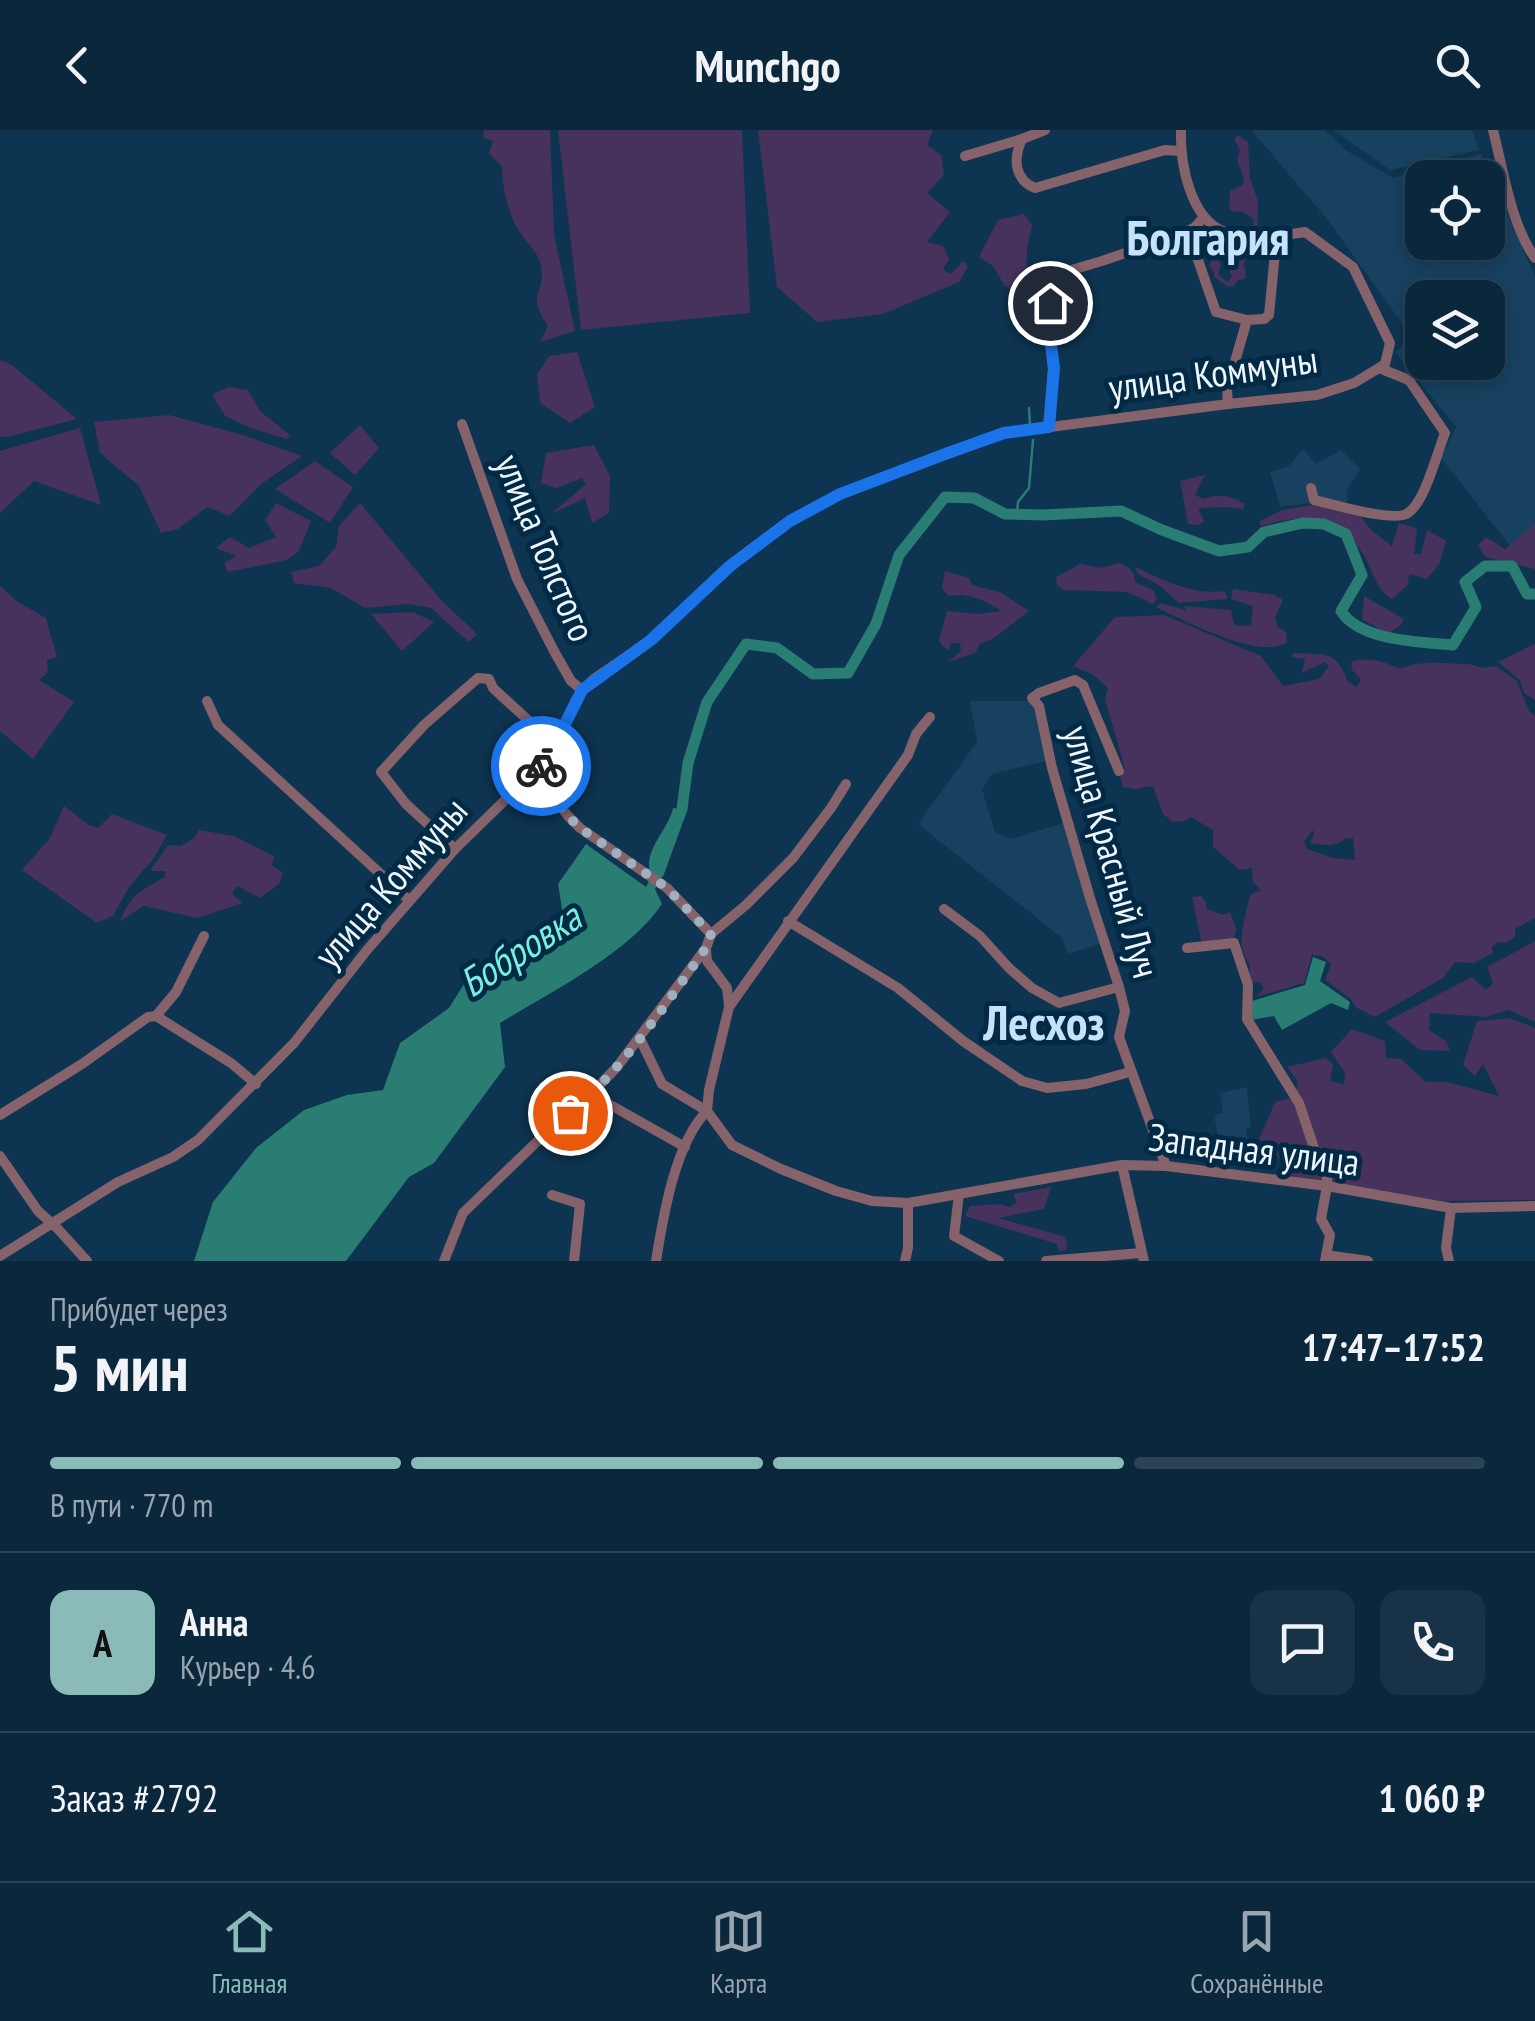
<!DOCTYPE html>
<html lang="ru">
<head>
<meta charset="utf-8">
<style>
  body { margin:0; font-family:"PT Sans Narrow",sans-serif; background:#183347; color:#f1f3f6; height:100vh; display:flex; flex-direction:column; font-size:38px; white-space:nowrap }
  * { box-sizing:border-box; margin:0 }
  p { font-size:32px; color:#99a5af }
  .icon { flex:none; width:55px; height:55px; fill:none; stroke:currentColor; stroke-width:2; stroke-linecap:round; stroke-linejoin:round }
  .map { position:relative; height:1131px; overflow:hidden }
  .drawer { display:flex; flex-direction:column; background:#0a273c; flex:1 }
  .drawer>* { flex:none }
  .fabs { position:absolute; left:1405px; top:30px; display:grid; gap:20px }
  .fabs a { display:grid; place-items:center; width:100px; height:100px; border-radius:20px; background:#0a273c; box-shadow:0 5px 15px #0003,0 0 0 2px #2a4456; font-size:50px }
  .pin { position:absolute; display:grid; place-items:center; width:85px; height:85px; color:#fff; margin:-42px; border:5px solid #fff; border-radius:50%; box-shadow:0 2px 10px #0007 }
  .courier { position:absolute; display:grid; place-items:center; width:100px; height:100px; margin:-50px; border:8px solid #1a73e8; border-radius:50%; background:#fff; color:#222; box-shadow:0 2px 12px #0007 }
  .headline em { font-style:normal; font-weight:600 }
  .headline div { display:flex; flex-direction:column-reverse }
  .headline { display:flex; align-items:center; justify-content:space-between; height:170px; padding:0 50px }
  h1 { font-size:65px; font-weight:600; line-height:75px }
  .bar { display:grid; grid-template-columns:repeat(4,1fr); gap:15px 10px; align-content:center; height:120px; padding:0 50px }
  .bar i { height:12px; border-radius:8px; background:#2a4456 }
  .bar .selected { background:#8bbbb9 }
  .bar p { grid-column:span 4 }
  .line { display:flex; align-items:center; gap:25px; padding:0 50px; border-top:2px solid #2a4456 }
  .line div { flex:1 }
  .round { display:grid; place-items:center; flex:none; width:105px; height:105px; border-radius:20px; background:#183347 }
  header { display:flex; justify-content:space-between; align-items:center; height:130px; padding:0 50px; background:#0a273c; font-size:45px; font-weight:600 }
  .tab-bar { display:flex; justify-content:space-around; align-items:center; height:140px; border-top:2px solid #2a4456; background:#0a273c; font-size:28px; color:#99a5af }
  .tab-bar a { display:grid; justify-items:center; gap:5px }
  .tab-bar .selected { color:#8bbbb9 }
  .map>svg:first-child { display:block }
  .built { fill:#17415f; fill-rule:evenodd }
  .green { fill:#46325d; fill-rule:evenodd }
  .water { fill:#2a7d73 }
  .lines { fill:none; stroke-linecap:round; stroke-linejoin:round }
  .stream { stroke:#2a7d73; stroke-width:2.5 }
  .river { stroke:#2a7d73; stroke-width:11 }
  .minor { stroke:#86626a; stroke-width:10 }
  .done { stroke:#9fb1bf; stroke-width:10; stroke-dasharray:0 18 }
  .route { stroke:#1a73e8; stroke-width:12 }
  .labels { text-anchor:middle; stroke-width:10; stroke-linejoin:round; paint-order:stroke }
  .street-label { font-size:38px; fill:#eef5fb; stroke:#022a45 }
  .water-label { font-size:40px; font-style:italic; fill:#79efdf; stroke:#022a45 }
  .district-label { font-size:48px; font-weight:bold; fill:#c6e2fa; stroke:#022a45 }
</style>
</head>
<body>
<header><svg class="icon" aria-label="back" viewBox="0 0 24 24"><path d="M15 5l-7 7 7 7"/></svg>Munchgo<svg class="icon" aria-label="search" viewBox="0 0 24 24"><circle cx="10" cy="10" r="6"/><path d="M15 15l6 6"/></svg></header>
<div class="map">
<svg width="1535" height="1131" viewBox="0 0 1535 1131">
  <rect width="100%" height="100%" fill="#0d3450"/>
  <g class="built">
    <path d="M1251,0H1325L1347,21L1393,48L1481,24L1535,147V405L1515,422L1441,328L1456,297L1395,222L1402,217L1409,203L1327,89ZM1422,48H1488V112H1422ZM1422,168H1488V232H1422Z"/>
    <path d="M1333,0H1472L1479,20L1390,40Z"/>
    <path d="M1303,319L1316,334L1341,320L1360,339L1347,359V380L1313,373L1280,377L1270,342L1289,336Z"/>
    <path d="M970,571H1032L1037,580L1047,631L992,644L982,659L995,702L1012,709L1063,693L1100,814L1068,824L1062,808L918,694L977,612Z"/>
    <path d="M1247,957L1251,997L1246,998L1249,1019L1265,1022L1263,1034L1222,1026L1214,985L1223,983L1220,963Z"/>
  </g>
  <g class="green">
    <path d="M484,0H550L554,104L575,201L540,212L548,196C525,163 546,165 541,137C538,121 529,116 521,104C508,85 502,58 502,36L489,24L493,11L483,7Z"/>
    <path d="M558,0H742L750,183L581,200Z"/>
    <path d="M758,0H933L927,15L941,25L944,45L927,63L950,82L927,112L943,116L949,129L943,140L951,144L963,131L968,136L959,152L883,184L817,192L777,157Z"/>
    <path d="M1238,5L1248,12L1250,48L1258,71L1257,105L1254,103L1253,88L1241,81L1234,82L1229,79L1230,61L1243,55L1244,48L1237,30L1240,20L1234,9Z"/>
    <path d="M1024,84L1032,95L1027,119L1026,160L1020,162L1005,156L993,136L979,127L998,90Z"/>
    <path d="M1245,109L1249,113L1248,120L1243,125L1246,128L1243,135L1246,141L1245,149L1238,150L1234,156L1228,157L1214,147V142L1209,136L1214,125L1217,127L1216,129L1221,134L1218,144L1227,152L1232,147C1227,140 1230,134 1234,129L1230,126C1229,121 1231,116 1234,111Z"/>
    <path d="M577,222L595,277L570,293L540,273L537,244L549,226Z"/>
    <path d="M0,230L12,235L77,289L7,307H0Z"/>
    <path d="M228,257L248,260L260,281L290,305L287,309L253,299L225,286L212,265Z"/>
    <path d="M169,285L243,305L302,326L261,354L230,386L207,377L178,399L161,403L139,356L100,323L94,292Z"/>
    <path d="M360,295L379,318L355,345L330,323Z"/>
    <path d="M80,298L101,375L34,351L0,383V321Z"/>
    <path d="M594,315L610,346L609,383L592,393L585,368L551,384L586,354L582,348L557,358L541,353L546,323Z"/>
    <path d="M315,331L353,357L330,393L275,359Z"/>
    <path d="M1205,345L1195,365L1204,369C1220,363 1231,366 1245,374L1243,379L1224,377L1198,378L1204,391L1199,395L1188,394L1180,351Z"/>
    <path d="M276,373L311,391L299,421L287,430L228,442L224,433L236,426L216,418L230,407L249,418L276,407L265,390Z"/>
    <path d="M360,373L441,470L477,504L469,512L431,478L408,474L365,478L331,458L294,453L291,442L319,436L336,417L339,396Z"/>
    <path d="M1314,375L1360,385L1371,400L1392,416L1399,393L1417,398L1414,424H1421L1427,400L1446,411L1439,434L1427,449L1409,444L1408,455L1392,469C1375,459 1373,440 1363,424C1357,415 1353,411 1350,401C1315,387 1296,386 1260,396V391L1282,380Z"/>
    <path d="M1535,394V439L1485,427L1478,415L1486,407L1505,419Z"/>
    <path d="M1119,433C1129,437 1135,440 1135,452L1153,460L1157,469L1153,474L1127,462L1064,460L1057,455L1056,447L1080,434L1101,438Z"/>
    <path d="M1135,437C1165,451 1193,465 1225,461L1227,469L1179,473L1160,456L1138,444Z"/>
    <path d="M945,441L969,448L972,455L1000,462L1029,481L994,508L980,514L975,523L948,532L961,521L960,513H951L949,520L941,515L939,510L947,481L979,484L1001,481C986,470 966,462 948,466L942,458Z"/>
    <path d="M0,456L18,472L46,488L57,527L47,530L48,542L39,550L74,572L33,629L0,601Z"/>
    <path d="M1233,459L1275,465L1283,470L1275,487L1278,497L1286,502L1287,513C1283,514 1275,517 1271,517C1244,520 1181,490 1156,477L1161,473L1186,480L1184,476L1231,480L1234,495L1251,496L1253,476L1231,469Z"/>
    <path d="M1364,466L1404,489L1401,495L1388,504L1362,489Z"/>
    <path d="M413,482L434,492L402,521L371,484Z"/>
    <path d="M1164,485L1261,526L1283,556L1319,549L1329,536L1325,532L1302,543L1305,529L1292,527L1293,523C1326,525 1336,519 1348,552L1357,557L1361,549L1352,540L1351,532C1365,526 1386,532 1400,539C1418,530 1444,533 1465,534C1481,535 1476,540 1496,536L1517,551L1529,581L1535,586V788L1515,799V807L1506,813L1498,812L1492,817L1493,823L1474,833L1455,832L1443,848L1375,887L1355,877L1351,869L1325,850L1331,834L1323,827L1312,824L1304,853L1256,867L1264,858L1260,852L1248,853L1250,835C1234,814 1245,789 1250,765L1261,760L1253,752L1252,738L1240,740L1213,717V700L1191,687L1183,691L1173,692L1163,684L1153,656L1135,659L1123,657L1120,647L1125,639L1105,569L1108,558L1092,544L1073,536L1115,487ZM1313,700L1314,704L1310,713C1322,715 1336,718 1346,708H1353L1355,730L1333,728L1307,719L1304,711Z"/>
    <path d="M1535,514V570L1524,563L1520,550L1498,532Z"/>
    <path d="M64,676L89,695L98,698L112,684L167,705L154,728L129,757L113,786L97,793L22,740L50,708Z"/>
    <path d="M199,700L234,706L274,726L272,735L283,743L279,754L260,768L237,756L232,764L243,773L197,788L144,776L120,791C131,764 140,761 165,747V741H150L168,715L181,716L194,708Z"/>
    <path d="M1201,766L1206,772L1207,779L1223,785L1230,782L1236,799L1234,808L1205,815L1201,810L1192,767Z"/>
    <path d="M1535,811V892L1508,880L1486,887L1430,883L1429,900L1446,911L1450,921L1420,920L1385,892L1472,847L1486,860L1493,853L1487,837Z"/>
    <path d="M1510,888L1535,898V1070L1443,1071L1290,1049V1039L1259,1009L1275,972L1294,967L1298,952L1287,937L1325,928L1333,934L1330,951L1344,954L1345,943L1331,922L1352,899L1385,911L1386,928L1401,929L1426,952H1447L1499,966L1483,934L1475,946L1463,935L1477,891Z"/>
    <path d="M1051,1057L1044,1079L998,1088L1066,1107L1067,1120L1059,1121L1057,1114L965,1086L970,1076L1000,1074L1010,1077L1017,1072L1013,1064Z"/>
  </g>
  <g class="water">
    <path d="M673,678L687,681L664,744L655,759L662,774C629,823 551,862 500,893L505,937L434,1033L409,1047L346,1131H194L213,1072L256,1018L304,980L347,965L383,960L400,913L449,878L464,854L543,826L562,813L564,791L558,754L586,714L646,757C652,746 649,744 649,733C650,714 669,697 673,678Z"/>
    <path d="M1313,827L1326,832L1320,851L1350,872L1348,880L1331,873L1282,900L1274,886L1252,890V871L1305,855Z"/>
  </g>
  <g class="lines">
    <g class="stream">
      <path d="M1029,278L1030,296"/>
      <path d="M1017,384L1018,372L1029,358L1033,310"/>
    </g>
    <path class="river" d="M677,691L682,679L688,633L707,572L746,514L777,518L813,544L848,543L876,494L899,425L945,367L974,368L1005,384L1043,385L1121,381L1162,400L1219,421L1248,417L1264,402L1303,393L1324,394L1346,404L1362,445L1341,481C1360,511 1420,512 1453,515L1476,477L1465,452L1485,436H1512L1527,464H1535"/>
    <g class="minor">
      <path d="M1045,0L1022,9C1013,29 1014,49 1035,58L1165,20L1180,21"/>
      <path d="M1181,0C1180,34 1190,89 1225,102C1239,107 1258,105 1272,107L1275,123L1269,185L1264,189L1247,190"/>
      <path d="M1493,0C1503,39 1511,95 1535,128"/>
      <path d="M965,26L1022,9"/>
      <path d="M1194,98L1190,107L1216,182L1247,190L1227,259L1228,274"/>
      <path d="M1272,107L1305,102L1353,137L1390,213L1385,234L1379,238"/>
      <path d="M462,294L517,449L554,521L571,551L582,560"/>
      <path d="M1049,297L1053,238L1049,200L1051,146L1102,131L1177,105L1194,98L1203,88"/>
      <path d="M207,571L218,595L409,770"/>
      <path d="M1119,641L1083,555L1075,550L1039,563L1032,568L1039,576L1052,638L1090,768L1119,857L1125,881L1119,907L1166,1036"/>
      <path d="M534,643L568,686L580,698L667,758L711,804"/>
      <path d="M455,719L406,674L381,642L424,595L478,548L489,549L493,558L554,614"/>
      <path d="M944,779L980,806L1009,838L1032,858L1059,873L1119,857"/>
      <path d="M788,791L898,858L963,911L1022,951L1047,958L1086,954L1130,942"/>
      <path d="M1187,818L1234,813L1248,855L1247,889L1299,973L1318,1030L1327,1034V1056L1321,1089L1330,1105L1325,1131"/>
      <path d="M706,820L707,831L727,858L729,876"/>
      <path d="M156,886L231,933L256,954"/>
      <path d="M640,909L662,954L707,981L732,1015L781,1039L836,1061L872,1071L908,1073L1122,1035L1166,1036L1327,1056L1451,1078L1535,1076"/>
      <path d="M591,964L685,1017"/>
      <path d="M0,985L82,934L148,887L156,886L176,862L204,806"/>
      <path d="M0,1026L38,1081L58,1099L87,1131"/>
      <path d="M1122,1035L1144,1131"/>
      <path d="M959,1064L954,1106L999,1131"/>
      <path d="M552,1065L580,1074L574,1131"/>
      <path d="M1326,1125L1368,1131"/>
      <path d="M0,1126L118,1052L173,1027L198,1010L294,913L367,820L455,719L547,629L582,560L594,549L651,510L729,436L790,391L840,364L1004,303L1228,274L1317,265L1354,253L1379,238L1409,250L1445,303C1437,323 1425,372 1408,383C1394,393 1333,374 1314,370L1311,358"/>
      <path d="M444,1131L463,1083L548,1001L591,964L617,937L706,818L711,804L746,775L793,728L831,678L846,654"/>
      <path d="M656,1131C663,1087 675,1013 707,981L709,960L729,877L908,625L916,604L930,587"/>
      <path d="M905,1131L908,1118V1073"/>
      <path d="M1046,1131L1141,1123"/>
      <path d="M1449,1131L1446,1118L1451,1078"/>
    </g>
  </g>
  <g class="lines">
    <path class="done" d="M541,636L534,643L568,686L580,698L667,758L711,804L706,818C664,876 625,937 570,983"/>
    <path class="route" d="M541,636L547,630L582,560L651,510L730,436L790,391L840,364L945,324L1004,303L1049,297L1054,238L1049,200L1050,173"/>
  </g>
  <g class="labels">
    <g class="street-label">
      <text transform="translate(1213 244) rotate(-8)" y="13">улица Коммуны</text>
      <text transform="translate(545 418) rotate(67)" y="13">улица Толстого</text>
      <text transform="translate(1111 722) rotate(74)" y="13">улица Красный Луч</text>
      <text transform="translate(391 753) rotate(-49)" y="13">улица Коммуны</text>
      <text transform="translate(1254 1020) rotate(7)" y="13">Западная улица</text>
    </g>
    <g class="water-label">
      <text transform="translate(520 820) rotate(-33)" y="14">Бобровка</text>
    </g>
    <g class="district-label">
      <text x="1208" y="125">Болгария</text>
      <text x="1044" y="910">Лесхоз</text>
    </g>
  </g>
</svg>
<div class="fabs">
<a><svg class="icon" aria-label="locate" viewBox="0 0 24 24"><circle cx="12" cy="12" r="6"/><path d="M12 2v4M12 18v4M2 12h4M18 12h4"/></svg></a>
<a><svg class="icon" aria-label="layers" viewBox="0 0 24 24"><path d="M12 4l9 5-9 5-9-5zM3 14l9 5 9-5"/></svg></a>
</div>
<div class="pin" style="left:570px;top:983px;background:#ea580c"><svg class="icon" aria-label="bag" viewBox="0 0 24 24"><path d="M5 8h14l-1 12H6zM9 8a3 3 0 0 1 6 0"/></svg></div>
<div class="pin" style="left:1050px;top:173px;background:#1f2937"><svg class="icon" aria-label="home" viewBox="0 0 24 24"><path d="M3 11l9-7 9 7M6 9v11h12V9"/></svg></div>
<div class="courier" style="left:541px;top:636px"><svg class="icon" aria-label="bike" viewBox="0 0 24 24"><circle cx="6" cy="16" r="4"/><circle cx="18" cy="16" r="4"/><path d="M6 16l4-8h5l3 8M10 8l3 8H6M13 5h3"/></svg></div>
</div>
<section class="drawer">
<div class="headline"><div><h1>5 мин</h1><p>Прибудет через</p></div><em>17:47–17:52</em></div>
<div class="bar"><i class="selected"></i><i class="selected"></i><i class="selected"></i><i></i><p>В пути · 770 m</p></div>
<div class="line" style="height:180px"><b class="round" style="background:#8bbbb9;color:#111">А</b><div><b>Анна</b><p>Курьер · 4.6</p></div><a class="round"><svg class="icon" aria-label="chat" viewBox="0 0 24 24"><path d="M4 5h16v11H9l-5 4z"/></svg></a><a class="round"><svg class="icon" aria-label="phone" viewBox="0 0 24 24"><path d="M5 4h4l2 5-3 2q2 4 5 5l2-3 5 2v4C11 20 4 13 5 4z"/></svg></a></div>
<div class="line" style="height:130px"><div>Заказ #2792</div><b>1 060 ₽</b></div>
</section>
<nav class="tab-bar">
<a class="selected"><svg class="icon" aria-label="home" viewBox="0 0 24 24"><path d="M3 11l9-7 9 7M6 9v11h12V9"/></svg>Главная</a>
<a><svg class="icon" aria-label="map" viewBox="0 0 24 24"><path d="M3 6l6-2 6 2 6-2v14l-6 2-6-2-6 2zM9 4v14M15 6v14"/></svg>Карта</a>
<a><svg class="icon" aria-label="saved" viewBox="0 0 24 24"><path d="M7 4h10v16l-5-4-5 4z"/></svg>Сохранённые</a>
</nav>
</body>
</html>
